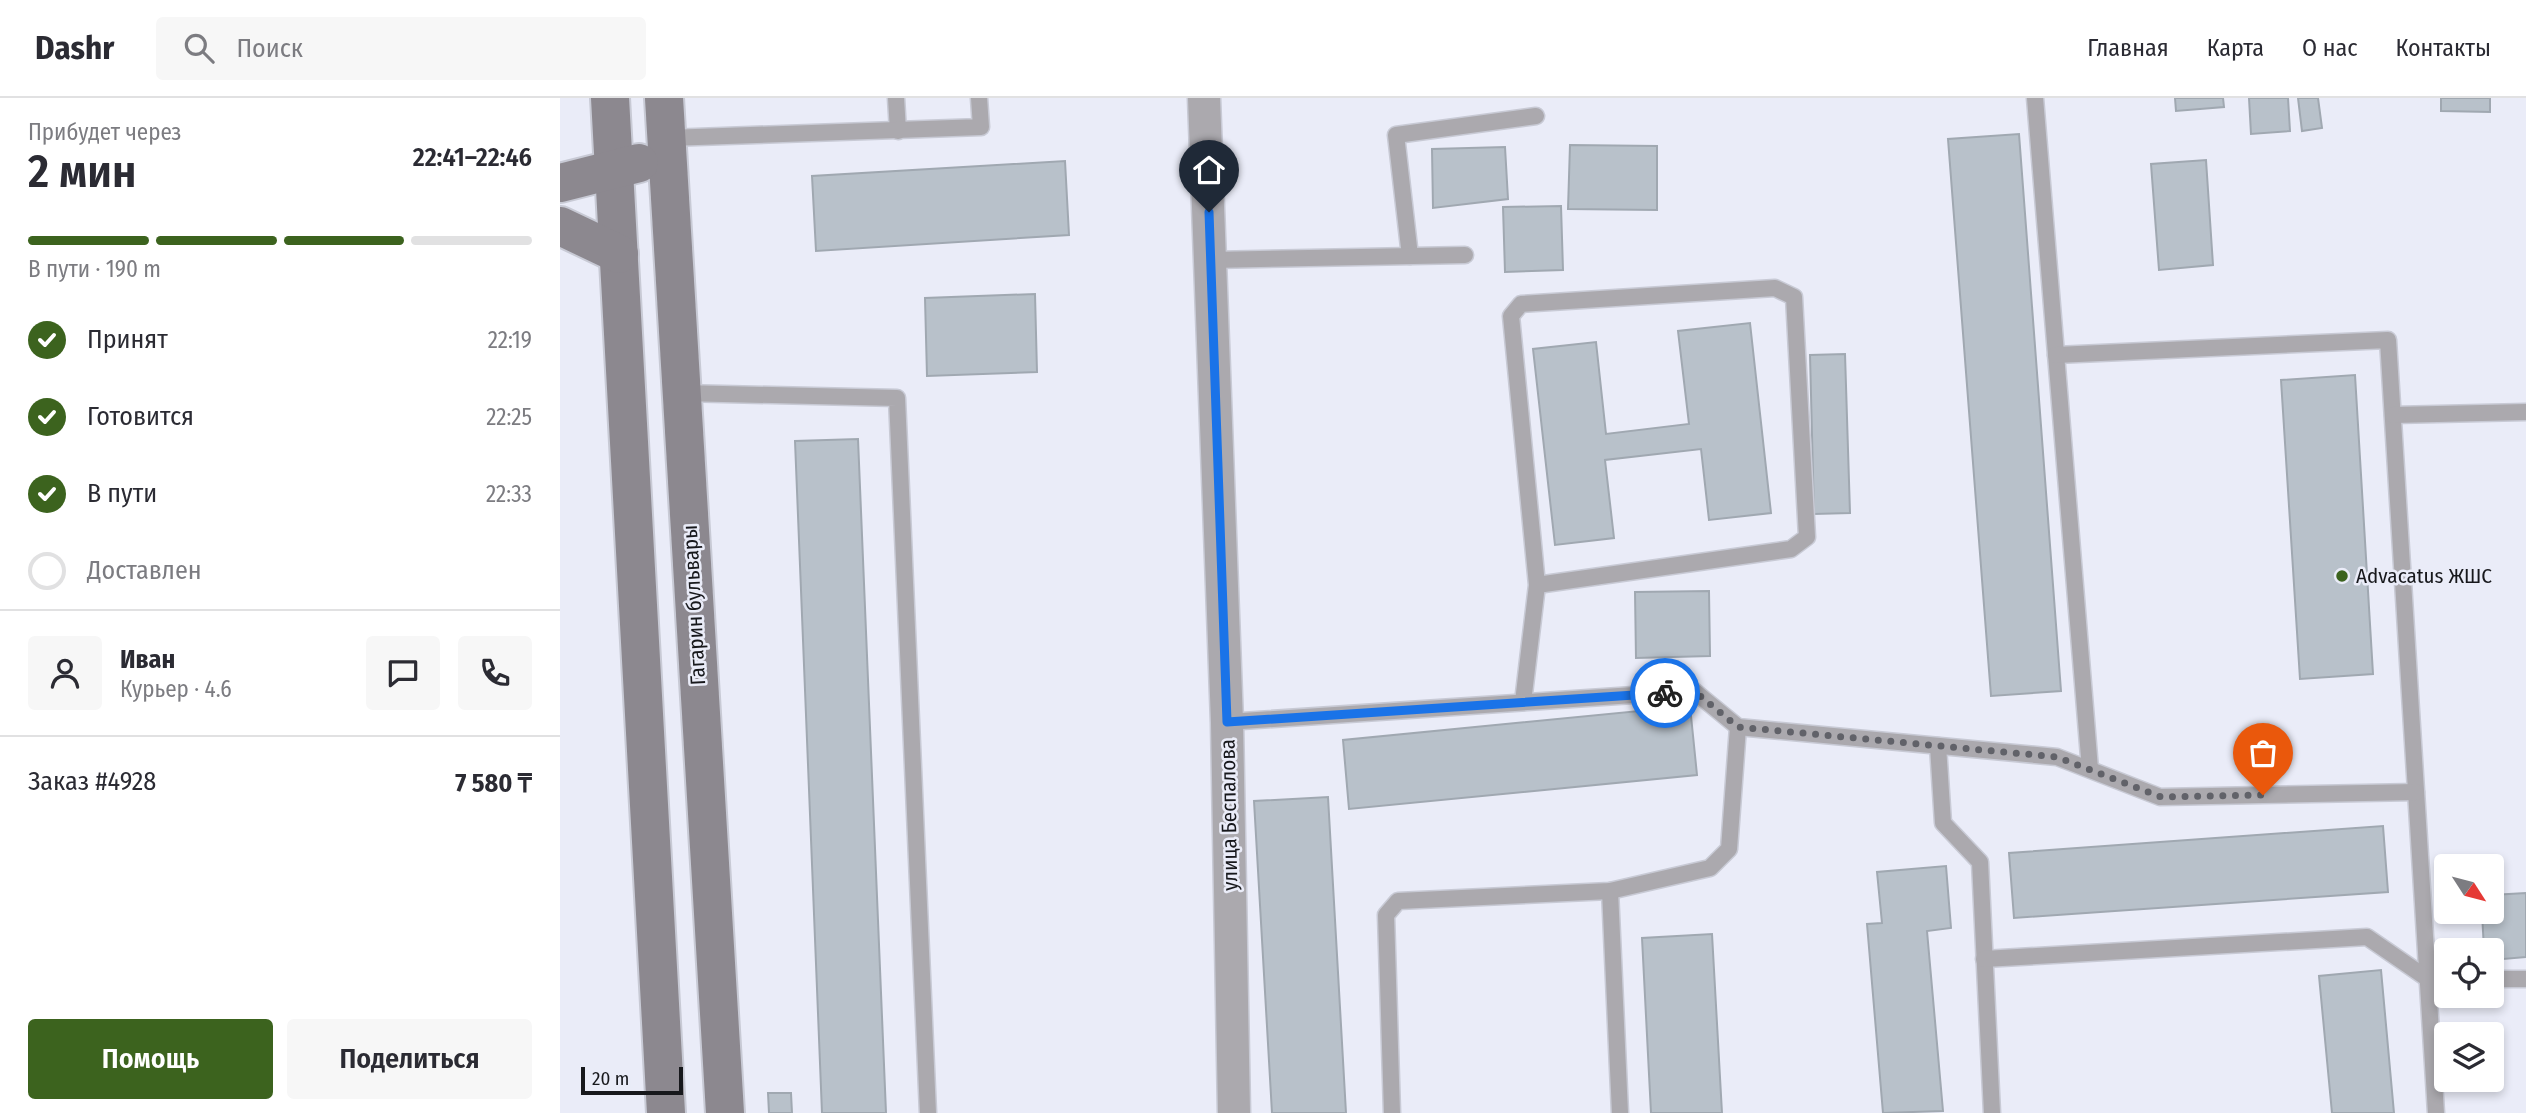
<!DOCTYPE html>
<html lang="ru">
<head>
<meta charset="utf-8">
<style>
  body { margin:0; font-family:"Fira Sans Condensed",sans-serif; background:#f7f7f7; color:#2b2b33; height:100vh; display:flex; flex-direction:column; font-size:26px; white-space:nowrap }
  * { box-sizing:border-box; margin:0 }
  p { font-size:23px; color:#7c7c81 }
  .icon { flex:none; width:38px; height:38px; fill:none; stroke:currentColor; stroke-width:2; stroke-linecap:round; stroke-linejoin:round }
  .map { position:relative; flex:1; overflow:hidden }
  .side { display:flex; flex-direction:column; background:#fff; width:560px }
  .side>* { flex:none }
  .needle { width:46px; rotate:126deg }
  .controls { position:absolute; left:1874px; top:756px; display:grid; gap:14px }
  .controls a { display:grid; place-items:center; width:70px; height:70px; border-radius:7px; background:#fff; box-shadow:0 4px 10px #0003; font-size:35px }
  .scale { position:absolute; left:21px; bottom:18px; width:102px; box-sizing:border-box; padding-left:7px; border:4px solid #17181c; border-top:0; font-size:19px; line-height:24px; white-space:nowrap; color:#17181c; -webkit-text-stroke:5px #eaecf8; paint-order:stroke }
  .pin { position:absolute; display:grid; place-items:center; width:60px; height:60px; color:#fff; margin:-72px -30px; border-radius:50% 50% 50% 0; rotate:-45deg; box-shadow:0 0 7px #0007 }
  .pin .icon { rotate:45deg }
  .courier { position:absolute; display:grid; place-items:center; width:70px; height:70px; margin:-35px; border:5px solid #1a73e8; border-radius:50%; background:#fff; color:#222; box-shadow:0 2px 9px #0007 }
  .summary em { font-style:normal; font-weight:600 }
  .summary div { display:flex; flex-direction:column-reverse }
  .summary { display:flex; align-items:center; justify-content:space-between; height:119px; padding:0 28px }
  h1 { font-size:46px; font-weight:600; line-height:52px }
  .bar { display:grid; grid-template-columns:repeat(4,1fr); gap:10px 7px; align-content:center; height:84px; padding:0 28px }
  .bar i { height:9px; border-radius:5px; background:#e1e1e2 }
  .bar .active { background:#3c631e }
  .bar p { grid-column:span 4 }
  .line { display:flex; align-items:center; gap:18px; padding:0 28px; border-top:2px solid #e1e1e2 }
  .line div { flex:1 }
  .round { display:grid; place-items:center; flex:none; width:74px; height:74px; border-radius:7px; background:#f7f7f7 }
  ol { padding:0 28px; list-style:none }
  li { display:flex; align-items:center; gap:21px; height:77px }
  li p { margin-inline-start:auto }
  li .icon { padding:7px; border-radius:50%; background:#3c631e; color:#fff; stroke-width:4 }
  li:last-child { color:#7c7c81 }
  li i { width:38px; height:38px; border:4px solid #e1e1e2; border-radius:50% }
  .button { display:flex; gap:14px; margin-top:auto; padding:14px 28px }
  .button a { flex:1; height:80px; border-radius:7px; background:#3c631e; color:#fff; font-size:28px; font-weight:600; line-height:80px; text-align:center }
  .button a+a { background:#f7f7f7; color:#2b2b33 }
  header { display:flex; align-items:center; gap:42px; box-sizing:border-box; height:98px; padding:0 35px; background:#fff; border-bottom:2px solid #e1e1e2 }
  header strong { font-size:33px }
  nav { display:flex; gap:38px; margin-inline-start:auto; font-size:24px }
  .search { width:490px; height:63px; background:#f7f7f7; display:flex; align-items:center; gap:18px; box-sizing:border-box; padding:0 24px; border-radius:7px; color:#7c7c81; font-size:26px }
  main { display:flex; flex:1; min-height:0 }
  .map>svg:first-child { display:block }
  .building { fill:#b8c1ca; stroke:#a0a8b1; stroke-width:2 }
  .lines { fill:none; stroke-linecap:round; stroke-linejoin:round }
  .lane-casing { stroke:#c8cad5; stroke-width:19 }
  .street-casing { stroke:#c8cad5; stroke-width:35 }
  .secondary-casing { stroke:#c8cad5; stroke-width:42 }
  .lane { stroke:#aba9ae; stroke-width:16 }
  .street { stroke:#aba9ae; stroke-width:32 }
  .secondary { stroke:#8c888f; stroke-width:38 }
  .done { stroke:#616269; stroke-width:7; stroke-dasharray:0 12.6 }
  .route { stroke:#1a73e8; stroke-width:9 }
  .poi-dot { fill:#3c631e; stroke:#eaecf8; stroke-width:2.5 }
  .labels { text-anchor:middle; stroke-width:5; stroke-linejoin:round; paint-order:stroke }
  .poi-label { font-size:21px; fill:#17181c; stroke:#eaecf8; text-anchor:start }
  .street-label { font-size:21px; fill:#17181c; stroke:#eaecf8 }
</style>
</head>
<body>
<header>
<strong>Dashr</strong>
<div class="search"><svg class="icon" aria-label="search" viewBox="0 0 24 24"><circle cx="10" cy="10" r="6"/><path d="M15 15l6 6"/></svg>Поиск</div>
<nav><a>Главная</a><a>Карта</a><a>О нас</a><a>Контакты</a></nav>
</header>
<main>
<section class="side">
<div class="summary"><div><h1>2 мин</h1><p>Прибудет через</p></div><em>22:41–22:46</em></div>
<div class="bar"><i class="active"></i><i class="active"></i><i class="active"></i><i></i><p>В пути · 190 m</p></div>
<ol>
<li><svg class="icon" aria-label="check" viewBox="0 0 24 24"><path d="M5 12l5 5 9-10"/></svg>Принят<p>22:19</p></li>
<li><svg class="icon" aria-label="check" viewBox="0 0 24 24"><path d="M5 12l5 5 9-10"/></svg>Готовится<p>22:25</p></li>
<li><svg class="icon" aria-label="check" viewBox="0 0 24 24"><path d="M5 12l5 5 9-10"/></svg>В пути<p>22:33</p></li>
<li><i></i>Доставлен</li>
</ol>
<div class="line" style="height:126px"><a class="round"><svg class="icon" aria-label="person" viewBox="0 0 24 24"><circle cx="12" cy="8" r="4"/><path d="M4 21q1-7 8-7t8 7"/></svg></a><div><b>Иван</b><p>Курьер · 4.6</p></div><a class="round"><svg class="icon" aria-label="chat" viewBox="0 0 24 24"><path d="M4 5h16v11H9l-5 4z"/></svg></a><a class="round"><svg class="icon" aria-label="phone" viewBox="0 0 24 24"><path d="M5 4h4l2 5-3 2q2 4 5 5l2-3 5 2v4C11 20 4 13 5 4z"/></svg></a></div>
<div class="line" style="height:91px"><div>Заказ #4928</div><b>7 580 ₸</b></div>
<div class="button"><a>Помощь</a><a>Поделиться</a></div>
</section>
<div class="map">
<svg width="1966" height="1015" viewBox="0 0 1966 1015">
  <rect width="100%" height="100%" fill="#eaecf8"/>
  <g class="building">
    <path d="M1615,0H1663L1664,9L1616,13Z"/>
    <path d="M1689,0H1728L1730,33L1691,36Z"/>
    <path d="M1738,0H1758L1762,30L1742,33Z"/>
    <path d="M1881,0H1930V14L1881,13Z"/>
    <path d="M1459,36L1501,593L1431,598L1388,41Z"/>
    <path d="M1010,47L1097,48V112L1008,111Z"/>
    <path d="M945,49L948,101L873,110L872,51Z"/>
    <path d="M1646,62L1653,167L1599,172L1591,66Z"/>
    <path d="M505,63L509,137L256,153L252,78Z"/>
    <path d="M1001,108L1003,172L945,174L943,109Z"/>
    <path d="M475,196L477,274L367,278L365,200Z"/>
    <path d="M1190,225L1211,415L1149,422L1141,351L1045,362L1054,440L995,447L973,251L1036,244L1046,336L1129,326L1118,233Z"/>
    <path d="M1285,256L1290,415L1254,416L1250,257Z"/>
    <path d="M1795,277L1813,576L1740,581L1721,282Z"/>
    <path d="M298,341L326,1015H262L235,343Z"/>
    <path d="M1149,493L1150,558L1076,560L1075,494Z"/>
    <path d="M1130,608L1137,677L789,711L783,642Z"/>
    <path d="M768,699L786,1015H712L694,703Z"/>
    <path d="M1823,728L1828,794L1454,820L1449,755Z"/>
    <path d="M1386,768L1391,830L1367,833L1383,1013L1323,1015L1307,826L1322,825L1317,774Z"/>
    <path d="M1966,795V859L1932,862V852H1924L1922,814H1932V797Z"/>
    <path d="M1152,836L1162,1015H1091L1082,840Z"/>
    <path d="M1821,872L1834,1015H1772L1759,878Z"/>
    <path d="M208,995H231L232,1015H209Z"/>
  </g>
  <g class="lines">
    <g class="lane-casing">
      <g id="lane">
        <path d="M336,0L338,33"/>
        <path d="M1475,0L1530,671"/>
        <path d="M108,40L421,29L419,0"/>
        <path d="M850,158L836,37L976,18"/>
        <path d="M651,162L905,157"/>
        <path d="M1496,257L1828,242L1876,1015"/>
        <path d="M122,295L337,300L368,1015"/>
        <path d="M1833,317L1966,314"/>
        <path d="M963,604L977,487L1231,451L1247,439L1234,199L1215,190L961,206L951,218L977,487"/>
        <path d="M667,624L1134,593L1178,629L1497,659L1600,699L1856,694"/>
        <path d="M1378,648L1383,725L1420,764L1432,1015"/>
        <path d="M1050,793L1060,1015"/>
        <path d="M1424,861L1807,839L1868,881H1886"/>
        <path d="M1932,881H1966"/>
        <path d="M832,1015L826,817L838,803L1050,793L1150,770L1169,751L1178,629"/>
      </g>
    </g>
    <g class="street-casing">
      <path id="street" d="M644,0L667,624L674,1015"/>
    </g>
    <g class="secondary-casing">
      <g id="secondary">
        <path d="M50,0L106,1015"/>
        <path d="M104,0L165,1015"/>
        <path d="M0,85L79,65"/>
        <path d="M0,128L59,156"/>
      </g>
    </g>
    <use href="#lane" class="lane"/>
    <use href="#street" class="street"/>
    <use href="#secondary" class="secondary"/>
  </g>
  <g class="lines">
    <path class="done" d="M1105,595L1134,593L1178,629L1497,659L1601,699L1703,697"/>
    <path class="route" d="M649,114L667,624L1105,595"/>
  </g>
  <circle class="poi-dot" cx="1782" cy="478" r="7"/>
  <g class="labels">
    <g class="poi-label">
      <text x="1796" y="485">Advacatus ЖШС</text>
    </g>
    <g class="street-label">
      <text transform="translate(134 507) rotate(-93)" y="7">Гагарин бульвары</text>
      <text transform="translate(669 717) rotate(-91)" y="7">улица Беспалова</text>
    </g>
  </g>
</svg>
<div class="controls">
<a><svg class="needle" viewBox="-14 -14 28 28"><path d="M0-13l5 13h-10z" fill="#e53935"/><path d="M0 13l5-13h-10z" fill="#7c7c81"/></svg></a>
<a><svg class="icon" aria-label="locate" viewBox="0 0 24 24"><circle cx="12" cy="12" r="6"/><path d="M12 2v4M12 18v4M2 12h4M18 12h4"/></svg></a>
<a><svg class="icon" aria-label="layers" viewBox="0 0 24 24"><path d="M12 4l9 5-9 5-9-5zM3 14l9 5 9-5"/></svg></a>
</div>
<div class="scale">20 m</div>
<div class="pin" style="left:1703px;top:697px;background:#ea580c"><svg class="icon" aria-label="bag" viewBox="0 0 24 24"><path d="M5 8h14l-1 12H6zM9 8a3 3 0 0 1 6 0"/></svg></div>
<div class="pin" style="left:649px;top:114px;background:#1f2937"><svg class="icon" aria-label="home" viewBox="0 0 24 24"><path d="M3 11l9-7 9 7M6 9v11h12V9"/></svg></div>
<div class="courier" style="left:1105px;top:595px"><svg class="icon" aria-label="bike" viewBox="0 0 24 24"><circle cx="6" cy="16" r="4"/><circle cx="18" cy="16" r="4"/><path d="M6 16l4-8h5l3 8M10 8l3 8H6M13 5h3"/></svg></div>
</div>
</main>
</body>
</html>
